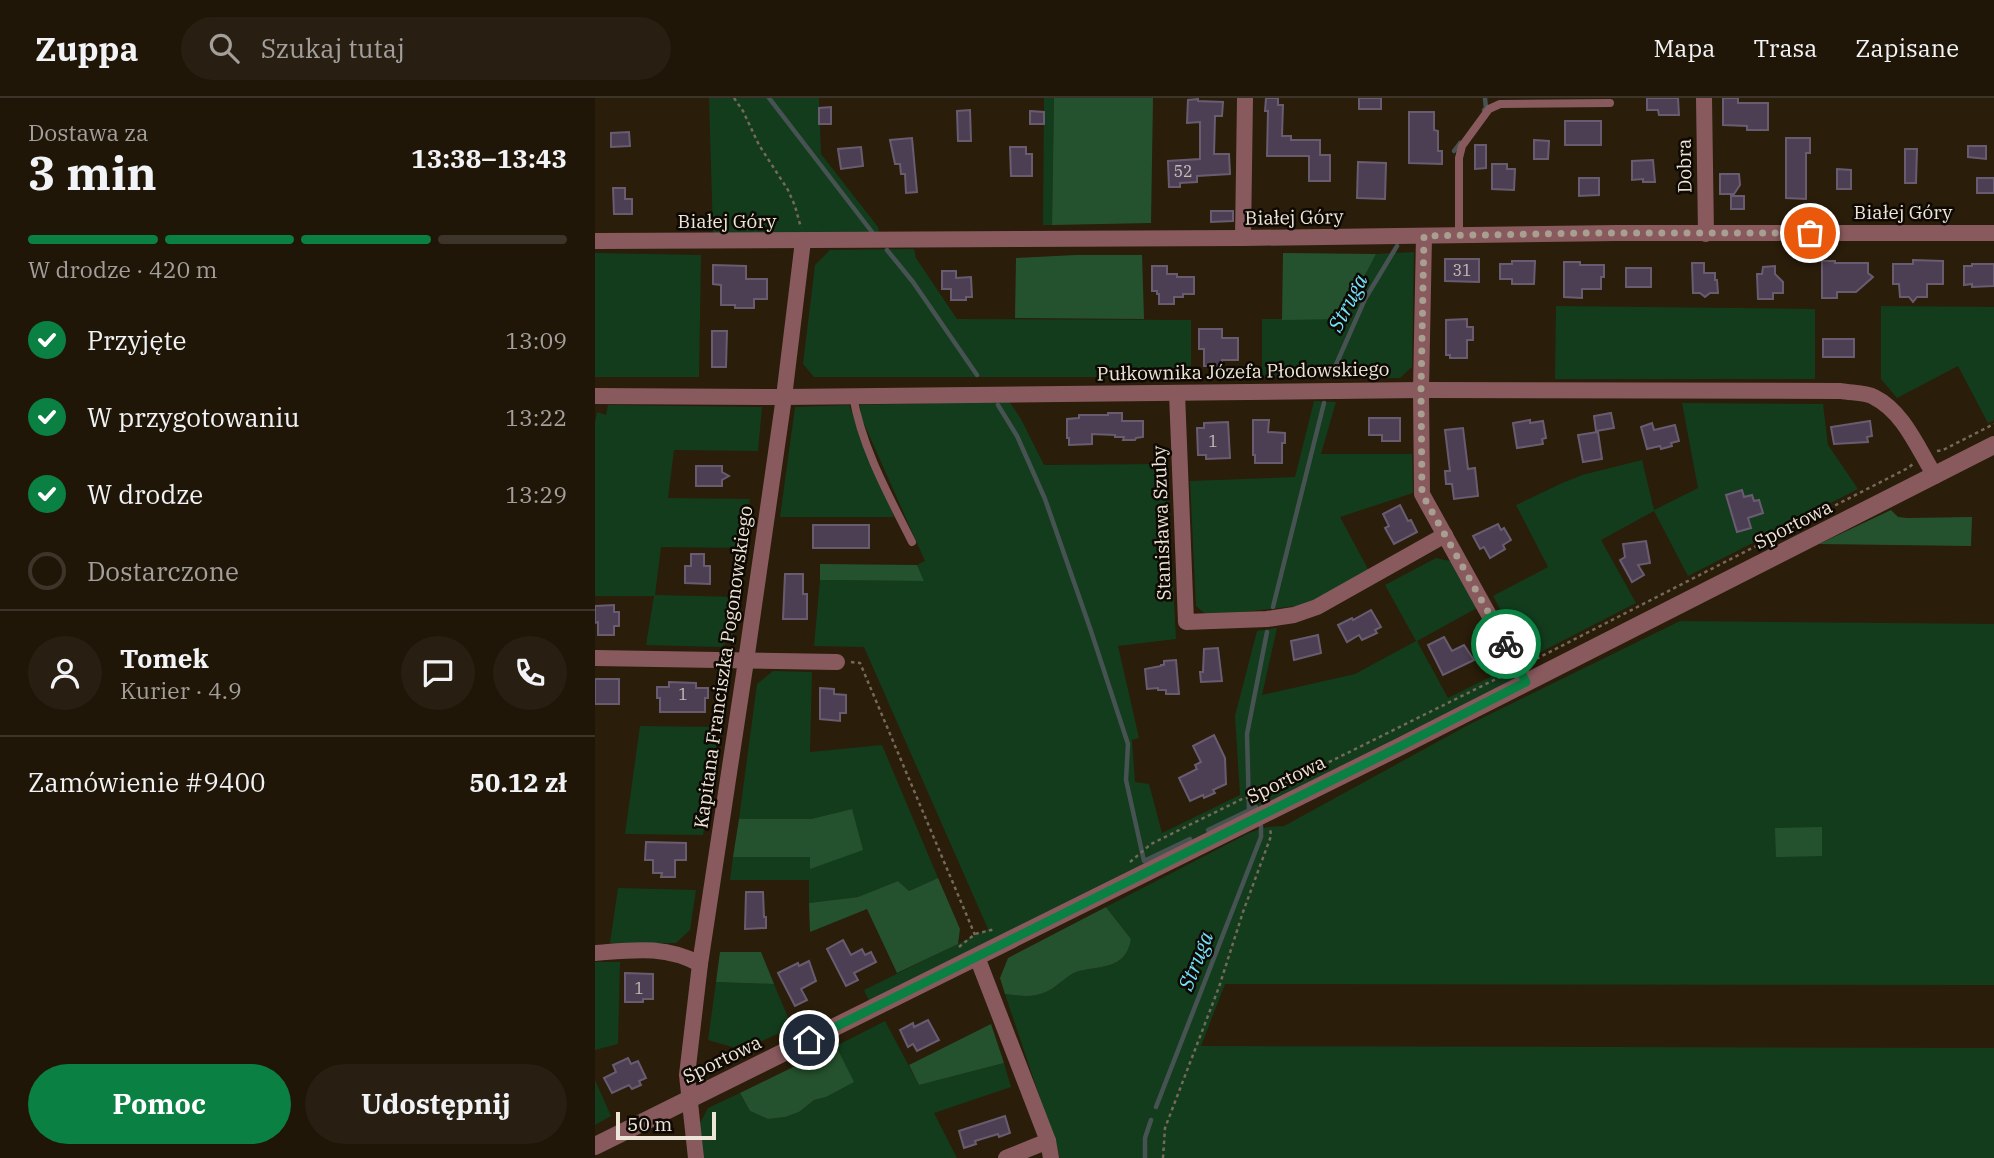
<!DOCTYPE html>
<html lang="pl">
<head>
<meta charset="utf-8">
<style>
  body { margin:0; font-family:"IBM Plex Serif",serif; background:#281f12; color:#f1f3f6; height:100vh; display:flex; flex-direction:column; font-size:26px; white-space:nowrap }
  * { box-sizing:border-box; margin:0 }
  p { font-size:23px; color:#a29f9c }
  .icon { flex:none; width:38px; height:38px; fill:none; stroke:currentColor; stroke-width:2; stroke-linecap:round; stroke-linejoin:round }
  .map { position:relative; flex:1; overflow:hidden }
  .drawer { display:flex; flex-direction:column; background:#201608; width:595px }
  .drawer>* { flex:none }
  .scale { position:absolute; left:21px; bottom:18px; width:100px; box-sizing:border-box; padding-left:7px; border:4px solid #eee5d9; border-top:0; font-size:19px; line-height:24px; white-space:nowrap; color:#eee5d9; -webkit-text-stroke:5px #0e0903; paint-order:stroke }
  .pin { position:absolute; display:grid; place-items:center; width:60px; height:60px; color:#fff; margin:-30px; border:4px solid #fff; border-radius:50%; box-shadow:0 2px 7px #0007 }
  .courier { position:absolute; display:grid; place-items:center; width:70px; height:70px; margin:-35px; border:5px solid #0b8043; border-radius:50%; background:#fff; color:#222; box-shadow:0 2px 9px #0007 }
  .head em { font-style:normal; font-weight:700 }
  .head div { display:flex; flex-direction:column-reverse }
  .head { display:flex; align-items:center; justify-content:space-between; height:119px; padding:0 28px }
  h1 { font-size:46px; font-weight:700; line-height:52px }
  .bar { display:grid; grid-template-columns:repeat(4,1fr); gap:10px 7px; align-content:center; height:84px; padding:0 28px }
  .bar i { height:9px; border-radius:5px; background:#3d3529 }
  .bar .selected { background:#0b8043 }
  .bar p { grid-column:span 4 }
  .line { display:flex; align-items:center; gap:18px; padding:0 28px; border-top:2px solid #3d3529 }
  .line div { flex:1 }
  .round { display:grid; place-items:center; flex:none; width:74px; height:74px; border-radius:37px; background:#281f12 }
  ol { padding:0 28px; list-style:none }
  li { display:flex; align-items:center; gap:21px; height:77px }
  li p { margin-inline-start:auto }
  li .icon { padding:7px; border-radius:50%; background:#0b8043; color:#fff; stroke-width:4 }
  li:last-child { color:#a29f9c }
  li i { width:38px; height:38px; border:4px solid #3d3529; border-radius:50% }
  .button { display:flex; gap:14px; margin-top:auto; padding:14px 28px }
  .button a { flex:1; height:80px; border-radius:42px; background:#0b8043; color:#fff; font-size:28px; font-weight:700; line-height:80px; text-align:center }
  .button a+a { background:#281f12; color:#f1f3f6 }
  header { display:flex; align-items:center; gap:42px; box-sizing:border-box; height:98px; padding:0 35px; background:#201608; border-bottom:2px solid #3d3529 }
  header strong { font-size:33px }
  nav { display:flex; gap:38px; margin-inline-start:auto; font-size:24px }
  .search { width:490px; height:63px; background:#281f12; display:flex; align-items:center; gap:18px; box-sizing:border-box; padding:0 24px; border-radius:38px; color:#a29f9c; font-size:26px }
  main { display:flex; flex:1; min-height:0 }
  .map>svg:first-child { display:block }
  .green { fill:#133c1d }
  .forest { fill:#25522e }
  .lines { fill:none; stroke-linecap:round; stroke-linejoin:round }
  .stream { stroke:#475353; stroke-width:4.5 }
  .building { fill:#4d3f53; stroke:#6a5c70; stroke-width:2 }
  .path { stroke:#756959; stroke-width:2.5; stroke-dasharray:3.5 3.5; stroke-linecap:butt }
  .service { stroke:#895a5d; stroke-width:8 }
  .minor { stroke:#895a5d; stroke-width:16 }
  .tertiary { stroke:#895a5d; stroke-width:18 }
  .done { stroke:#a99f91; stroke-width:7; stroke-dasharray:0 12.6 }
  .route { stroke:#0b8043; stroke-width:9 }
  .labels { text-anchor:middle; stroke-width:5; stroke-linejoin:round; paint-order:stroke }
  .number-label { font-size:16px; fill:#c6bcb8 }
  .street-label { font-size:19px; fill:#eee5d9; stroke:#0e0903 }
  .water-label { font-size:21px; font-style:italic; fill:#73e2fd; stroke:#0e0903 }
</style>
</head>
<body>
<header>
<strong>Zuppa</strong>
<div class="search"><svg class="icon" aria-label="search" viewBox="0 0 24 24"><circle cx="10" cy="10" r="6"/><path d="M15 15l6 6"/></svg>Szukaj tutaj</div>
<nav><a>Mapa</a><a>Trasa</a><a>Zapisane</a></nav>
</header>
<main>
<section class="drawer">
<div class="head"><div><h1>3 min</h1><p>Dostawa za</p></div><em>13:38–13:43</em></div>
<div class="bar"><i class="selected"></i><i class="selected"></i><i class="selected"></i><i></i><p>W drodze · 420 m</p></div>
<ol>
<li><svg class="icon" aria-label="check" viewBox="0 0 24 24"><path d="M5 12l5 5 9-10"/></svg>Przyjęte<p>13:09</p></li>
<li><svg class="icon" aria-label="check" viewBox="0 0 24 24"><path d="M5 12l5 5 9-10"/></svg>W przygotowaniu<p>13:22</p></li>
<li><svg class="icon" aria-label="check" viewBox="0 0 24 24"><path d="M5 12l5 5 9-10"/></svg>W drodze<p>13:29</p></li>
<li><i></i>Dostarczone</li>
</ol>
<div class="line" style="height:126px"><a class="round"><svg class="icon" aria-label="person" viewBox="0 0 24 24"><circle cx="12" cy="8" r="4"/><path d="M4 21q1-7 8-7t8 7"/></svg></a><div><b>Tomek</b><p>Kurier · 4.9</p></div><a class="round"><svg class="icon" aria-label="chat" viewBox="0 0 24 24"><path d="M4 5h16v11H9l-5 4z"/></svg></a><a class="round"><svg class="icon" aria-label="phone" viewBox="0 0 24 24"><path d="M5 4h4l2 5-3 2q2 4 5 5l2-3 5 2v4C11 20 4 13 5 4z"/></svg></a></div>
<div class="line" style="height:91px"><div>Zamówienie #9400</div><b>50.12 zł</b></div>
<div class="button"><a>Pomoc</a><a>Udostępnij</a></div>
</section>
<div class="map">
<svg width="1399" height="1060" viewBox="0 0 1399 1060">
  <rect width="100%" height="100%" fill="#2a1d0a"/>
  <g class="green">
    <path d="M114,0H224L226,56L283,129L285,136H118Z"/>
    <path d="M449,0H459L457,127H448Z"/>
    <path d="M319,151L321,160L362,221L596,222V279H219L208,266L220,167L235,152Z"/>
    <path d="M819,154L817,269L805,280L667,279V221H747L781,156Z"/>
    <path d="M0,155L106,157L104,279H0Z"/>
    <path d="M961,208L1220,211V281H960Z"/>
    <path d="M1286,208L1399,209V322L1393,325L1363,268L1302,300L1286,281Z"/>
    <path d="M414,303L426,321L449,367L572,366L581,541L523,548L544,640L537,642L540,684L554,686L567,735L645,697L640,618L662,533L682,530L667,597L760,576L821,543L790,487L841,460L855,463L882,510L822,543L853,600L905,574L911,563L919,574L917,582L275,905L269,892L393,831L269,549L219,548L225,482L329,483L322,467L330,463L266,319L265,307Z"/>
    <path d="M719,303L741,304L726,356H817L818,395L745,419L774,473L711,507L613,518L601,508L595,383L700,379Z"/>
    <path d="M1087,305L1228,306L1233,347L1263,391L1093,478L1059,413L1006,442L1041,505L940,557L928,553L898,498L953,469L921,407L965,386L987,377L1047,362L1059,412L1103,390Z"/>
    <path d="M13,307L167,309L163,353L79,352L73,400L155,401L149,450L66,449L60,497L143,499L137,540L126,549L51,547L59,498H0V324L2,314L11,317Z"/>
    <path d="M254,307L299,419H185L200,309Z"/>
    <path d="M1085,523L1399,526V887L630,886L606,948L1399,950V1060H465L410,896C425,898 440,900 453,893C463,888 471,878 481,874C503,867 531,873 536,841L511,809L654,735L672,729L689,728L875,626Z"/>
    <path d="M178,573L217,574L215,654L287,647L343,780L314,793L303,783L263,799L214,805V782H135L138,759H216L215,770L257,711L216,721H144L162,586Z"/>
    <path d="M45,628L124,629L108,737L30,736Z"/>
    <path d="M23,790L101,792L95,832L81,845H15Z"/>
    <path d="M0,864H25L23,946L0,952Z"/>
    <path d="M121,884L179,886L197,929L148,952L113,942Z"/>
    <path d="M290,923L324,987L409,965L416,989L339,1015L362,1060H108L104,1027L113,1010L145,995L155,1013L173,1021L190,1019L204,1014L219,1002L231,999L258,984L241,948Z"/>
    <path d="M0,982L16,1018L0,1027Z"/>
  </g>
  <g class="forest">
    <path d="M459,0H558L556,125L457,127Z"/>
    <path d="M688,155L781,156L747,221L687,222Z"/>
    <path d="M481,157H547L549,221L420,220L421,160Z"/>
    <path d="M1296,412L1303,419L1312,420L1377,419L1376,448L1224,446Z"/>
    <path d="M225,466L322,467L329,483L225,482Z"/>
    <path d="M257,711L268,752L215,771V759H138L144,721H216Z"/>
    <path d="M1227,729V758L1181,759L1180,730Z"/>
    <path d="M343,780L365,831L363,846L302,875L272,811L215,834L214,805L263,799L303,783L314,793Z"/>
    <path d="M511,809L536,841C531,873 503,867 481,874C471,878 463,888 453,893C440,900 425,898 410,896L405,880L413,860Z"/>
    <path d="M125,854H166L179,886L121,884Z"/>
    <path d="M396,926L409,965L324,987L314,967Z"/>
    <path d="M241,948L259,984L231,999L219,1002L204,1014L190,1019L173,1021L155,1013L145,995Z"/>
  </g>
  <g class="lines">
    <g class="stream">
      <path d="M174,0L277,134"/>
      <path d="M889,12L891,10L890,0"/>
      <path d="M859,53L865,45"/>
      <path d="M292,152L318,184L382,277"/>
      <path d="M736,278L770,201L802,148"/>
      <path d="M403,307L422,338L450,401L495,530L533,646L531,682L549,763L595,741"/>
      <path d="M678,509L729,305"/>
      <path d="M654,712L652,636L672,534"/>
      <path d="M613,732L661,709"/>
      <path d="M561,1009L666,739V728"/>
      <path d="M550,1060V1040L556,1022"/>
    </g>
  </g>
  <g class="building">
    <path d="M671,0H683V7H688L687,38H696V42H725V57H735V83H714V58H672L673,13H670Z"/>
    <rect x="764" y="0" width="22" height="11"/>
    <path d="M1052,0H1083L1084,17H1064L1063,12H1052Z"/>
    <path d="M1128,0H1143V5H1173V32H1152V28L1128,27Z"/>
    <path d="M603,1V3L628,4L627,18H620L619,56H634L635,76L602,78V84L585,85V89H574L573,63L605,61V24L592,25L593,2Z"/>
    <path d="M236,9V26H224V10Z"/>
    <path d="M375,12L376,43H363L362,13Z"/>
    <path d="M435,13L449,14V26H435Z"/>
    <path d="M814,14H839V32L843,33V53H847V66L814,65Z"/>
    <rect x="970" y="23" width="36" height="24"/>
    <path d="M34,34L35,48L16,49V35Z"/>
    <path d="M317,40L322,94L311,95L310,76H306L305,66H300L295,42Z"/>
    <path d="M1191,40H1215V55H1211V101L1191,100Z"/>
    <path d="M939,42L954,43L953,61H939Z"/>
    <path d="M880,47H891V70L880,71Z"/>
    <path d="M1373,48H1391V61L1373,59Z"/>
    <path d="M266,49L268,68L246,71L243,51Z"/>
    <path d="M415,49H431V56H437V78H416Z"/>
    <path d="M1310,51H1322L1321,85H1310Z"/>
    <path d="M1058,62L1060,84H1048V81L1037,82V63Z"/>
    <path d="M763,64L791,65L790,101L762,100Z"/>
    <path d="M897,66H912V71H920L919,92L897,91Z"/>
    <path d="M1242,71L1256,72V91H1242Z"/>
    <path d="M1125,76H1144L1145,87L1139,96H1125Z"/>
    <path d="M984,80H1004V97L984,98Z"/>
    <rect x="1382" y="80" width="17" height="15"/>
    <path d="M18,90H30V101H37V116H19Z"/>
    <rect x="1136" y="98" width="13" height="13"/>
    <path d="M616,113H638V123L616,124Z"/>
    <path d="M850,161H884V184L850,183Z"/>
    <path d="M1318,162L1348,163V186H1332V199H1322L1318,204L1314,199H1305L1304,186H1298V166H1318Z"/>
    <path d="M917,163H940L939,186H917V181H905V166H917Z"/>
    <path d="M1227,163H1240V165H1273V175L1278,179L1261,194H1242V200H1227Z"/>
    <path d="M969,164H985V167H1009V179H1006V191H987V200L969,199Z"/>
    <path d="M1097,165H1109V175H1120V182H1122L1123,195H1115L1110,199L1105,195H1098Z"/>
    <path d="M1377,166H1399V188L1377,189V186L1369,187V168H1377Z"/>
    <path d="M118,167L151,168V181H172V201H159V210H140V207H126V187L118,186Z"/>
    <path d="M557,168H572V176H582V179H599V196H588V199H579V206H564V196H562V193H557Z"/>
    <path d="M1180,168V176L1188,184V195H1178V201H1163L1162,176H1167L1168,169Z"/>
    <rect x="1031" y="170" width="25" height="19"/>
    <path d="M347,173H361V180L376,179L377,199H371V202H356V191H347Z"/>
    <path d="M872,221V229H878V242H872V260H855V257H851V222Z"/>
    <path d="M604,231H627V240H643V262H627V268H609V251H604Z"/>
    <path d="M117,233H132L131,269H117Z"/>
    <rect x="1228" y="241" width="31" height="18"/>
    <path d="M513,315H527V323H548V339L541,340L540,342H528L529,339H520V337L497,336V346L474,347V340H472V321L484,320V317H513Z"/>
    <path d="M1016,315L1019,330L1001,333L999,318Z"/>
    <path d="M774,320H805V343H787V337H774Z"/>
    <path d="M658,322H674L673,334L690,335V345H687V365H660V357H658Z"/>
    <path d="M935,322V325L948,323L951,340L947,341L948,346L922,350L918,325Z"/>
    <path d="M1275,323L1277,338L1272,339L1273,344L1239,346L1236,329Z"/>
    <path d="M633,324L635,360L611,361V357H603L602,330H609V325Z"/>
    <path d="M1057,325L1059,332L1080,327L1084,343L1076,345L1077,348L1066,351L1065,348L1052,351L1046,329Z"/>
    <path d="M868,330L873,371L880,370L883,398L859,401L857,386H851L850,373H855L850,332Z"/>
    <path d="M1003,334L1007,361L988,364L983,337Z"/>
    <path d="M101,368H127V374L134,378L127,382V388H101Z"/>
    <path d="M1147,392L1149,399L1157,397L1159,403L1164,402L1168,415L1153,420L1156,430L1142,434L1131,397Z"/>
    <path d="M805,407L813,423L816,422L822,434L799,446L790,430L794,428L788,416Z"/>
    <path d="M903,426L906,432L909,430L916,442L908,447L910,451L895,460L889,449L885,451L878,438Z"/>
    <rect x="218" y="427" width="56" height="23"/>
    <path d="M1051,443L1055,465L1043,467L1049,477L1037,484L1025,462L1030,459L1028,446Z"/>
    <path d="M96,456H109V468H115V486L90,485V468H96Z"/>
    <path d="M190,476H208V496H212V521H188Z"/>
    <path d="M19,507V514H24V528H19V537H3V524L0,525V508Z"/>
    <path d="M776,512L786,529L780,532L782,535L767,542L764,537L752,544L743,527L757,520L758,522Z"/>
    <path d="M723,537L726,555L699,562L696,543Z"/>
    <path d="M849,539L857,553L869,547L879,562L848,577L833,547Z"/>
    <path d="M623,550L627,583L606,584L605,574H608L609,551Z"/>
    <path d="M581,562L584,596H571V592H563V590L552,591L550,571L566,568V567H569V563Z"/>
    <rect x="0" y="581" width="24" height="25"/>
    <path d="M74,584L101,585V590H113V600H110V614H65V600H62V589H74Z"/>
    <path d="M225,590L239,591V596L251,597V615H245V623L225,621Z"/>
    <path d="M619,637L630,660L631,686L618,692L620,695L609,700L608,697L595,703L584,680L602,671L600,667L606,664L598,648Z"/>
    <path d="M51,744L91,745V762H80V779H66L67,775H58V762H50Z"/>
    <path d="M151,794H168L169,819H171V830L150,831Z"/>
    <path d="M248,842L256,857L267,851L270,857L276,854L281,864L259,875L263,882L251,888L232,851Z"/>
    <path d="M214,863L221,883L206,891L212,902L200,908L183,875L203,865L204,868Z"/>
    <path d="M30,875L58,876V901H48V904H30Z"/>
    <path d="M333,922L344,942L322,953L318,946L313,949L305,932L318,925L319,929Z"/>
    <path d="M33,960L36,966L43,963L51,980L44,983L46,987L37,991L34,987L17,995L9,980L21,974L18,967Z"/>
    <path d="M410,1018L415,1035L404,1039L403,1036L380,1043L381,1046L369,1050L364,1033Z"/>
  </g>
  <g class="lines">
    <g class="path">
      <path d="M139,0L148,13L164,47L193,92L200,108L206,130"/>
      <path d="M1342,353L1348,352L1399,326"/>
      <path d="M934,560H943L1313,370L1318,366"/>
      <path d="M256,564L265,565L380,837"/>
      <path d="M535,764L556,746L647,701L670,696L907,578L911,573"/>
      <path d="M364,849L380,836L400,831"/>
      <path d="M568,1060L570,1030L624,889L648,814L676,738L675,729"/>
    </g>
    <g class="service">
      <path d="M864,137V60L867,48L894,11L905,6L1015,5"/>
      <path d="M258,298C267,350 294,398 317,444"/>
    </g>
    <g class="minor">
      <path d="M1109,0L1111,136"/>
      <path d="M829,138L826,292L827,396L931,584"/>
      <path d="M648,140L650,0"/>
      <path d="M0,143L648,140L1022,135H1399"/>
      <path d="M582,295L591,524L672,521L699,517L722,509L850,437"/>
      <path d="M0,298L189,299L826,292L1246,293C1256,295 1271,294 1279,299C1309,314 1323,351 1340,378"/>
      <path d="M0,560L242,564"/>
      <path d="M0,855C38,852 70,847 105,866"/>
      <path d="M382,859L453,1043L456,1060"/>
      <path d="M101,1060L92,977L105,866L151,563L189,299L208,143"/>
      <path d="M411,1060L453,1043"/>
    </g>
    <path class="tertiary" d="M0,1048L804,649L1399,347"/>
  </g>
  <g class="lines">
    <path class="done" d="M911,546L827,396L826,292L829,138L996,135H1215"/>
    <path class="route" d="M214,942L804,649L931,584L911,546"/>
  </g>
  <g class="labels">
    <g class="number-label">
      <text x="588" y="79">52</text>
      <text x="867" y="178">31</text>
      <text x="618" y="349">1</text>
      <text x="88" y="602">1</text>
      <text x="44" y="896">1</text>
    </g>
    <g class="street-label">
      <text transform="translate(1089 68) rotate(-91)" y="7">Dobra</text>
      <text x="1308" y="121">Białej Góry</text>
      <text transform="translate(699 119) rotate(-1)" y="7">Białej Góry</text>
      <text x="132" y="130">Białej Góry</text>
      <text transform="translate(648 273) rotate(-1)" y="7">Pułkownika Józefa Płodowskiego</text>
      <text transform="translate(566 425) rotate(-92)" y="7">Stanisława Szuby</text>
      <text transform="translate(1198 426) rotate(-27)" y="7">Sportowa</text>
      <text transform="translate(128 569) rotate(-82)" y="7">Kapitana Franciszka Pogonowskiego</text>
      <text transform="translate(691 681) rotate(-26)" y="7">Sportowa</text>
      <text transform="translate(127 961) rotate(-26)" y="7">Sportowa</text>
    </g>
    <g class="water-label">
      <text transform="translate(753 205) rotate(-63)" y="7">Struga</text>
      <text transform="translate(601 863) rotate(-69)" y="7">Struga</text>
    </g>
  </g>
</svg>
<div class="scale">50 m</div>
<div class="pin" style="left:1215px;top:135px;background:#ea580c"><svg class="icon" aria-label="bag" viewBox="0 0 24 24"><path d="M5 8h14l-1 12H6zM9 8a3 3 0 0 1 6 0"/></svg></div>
<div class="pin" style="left:214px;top:942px;background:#1f2937"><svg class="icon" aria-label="home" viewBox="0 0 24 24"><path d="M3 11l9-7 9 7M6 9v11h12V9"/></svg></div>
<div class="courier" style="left:911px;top:546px"><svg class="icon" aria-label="bike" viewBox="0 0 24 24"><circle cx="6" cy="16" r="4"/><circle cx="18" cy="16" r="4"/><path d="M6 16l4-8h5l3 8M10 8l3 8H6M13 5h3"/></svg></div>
</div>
</main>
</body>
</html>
